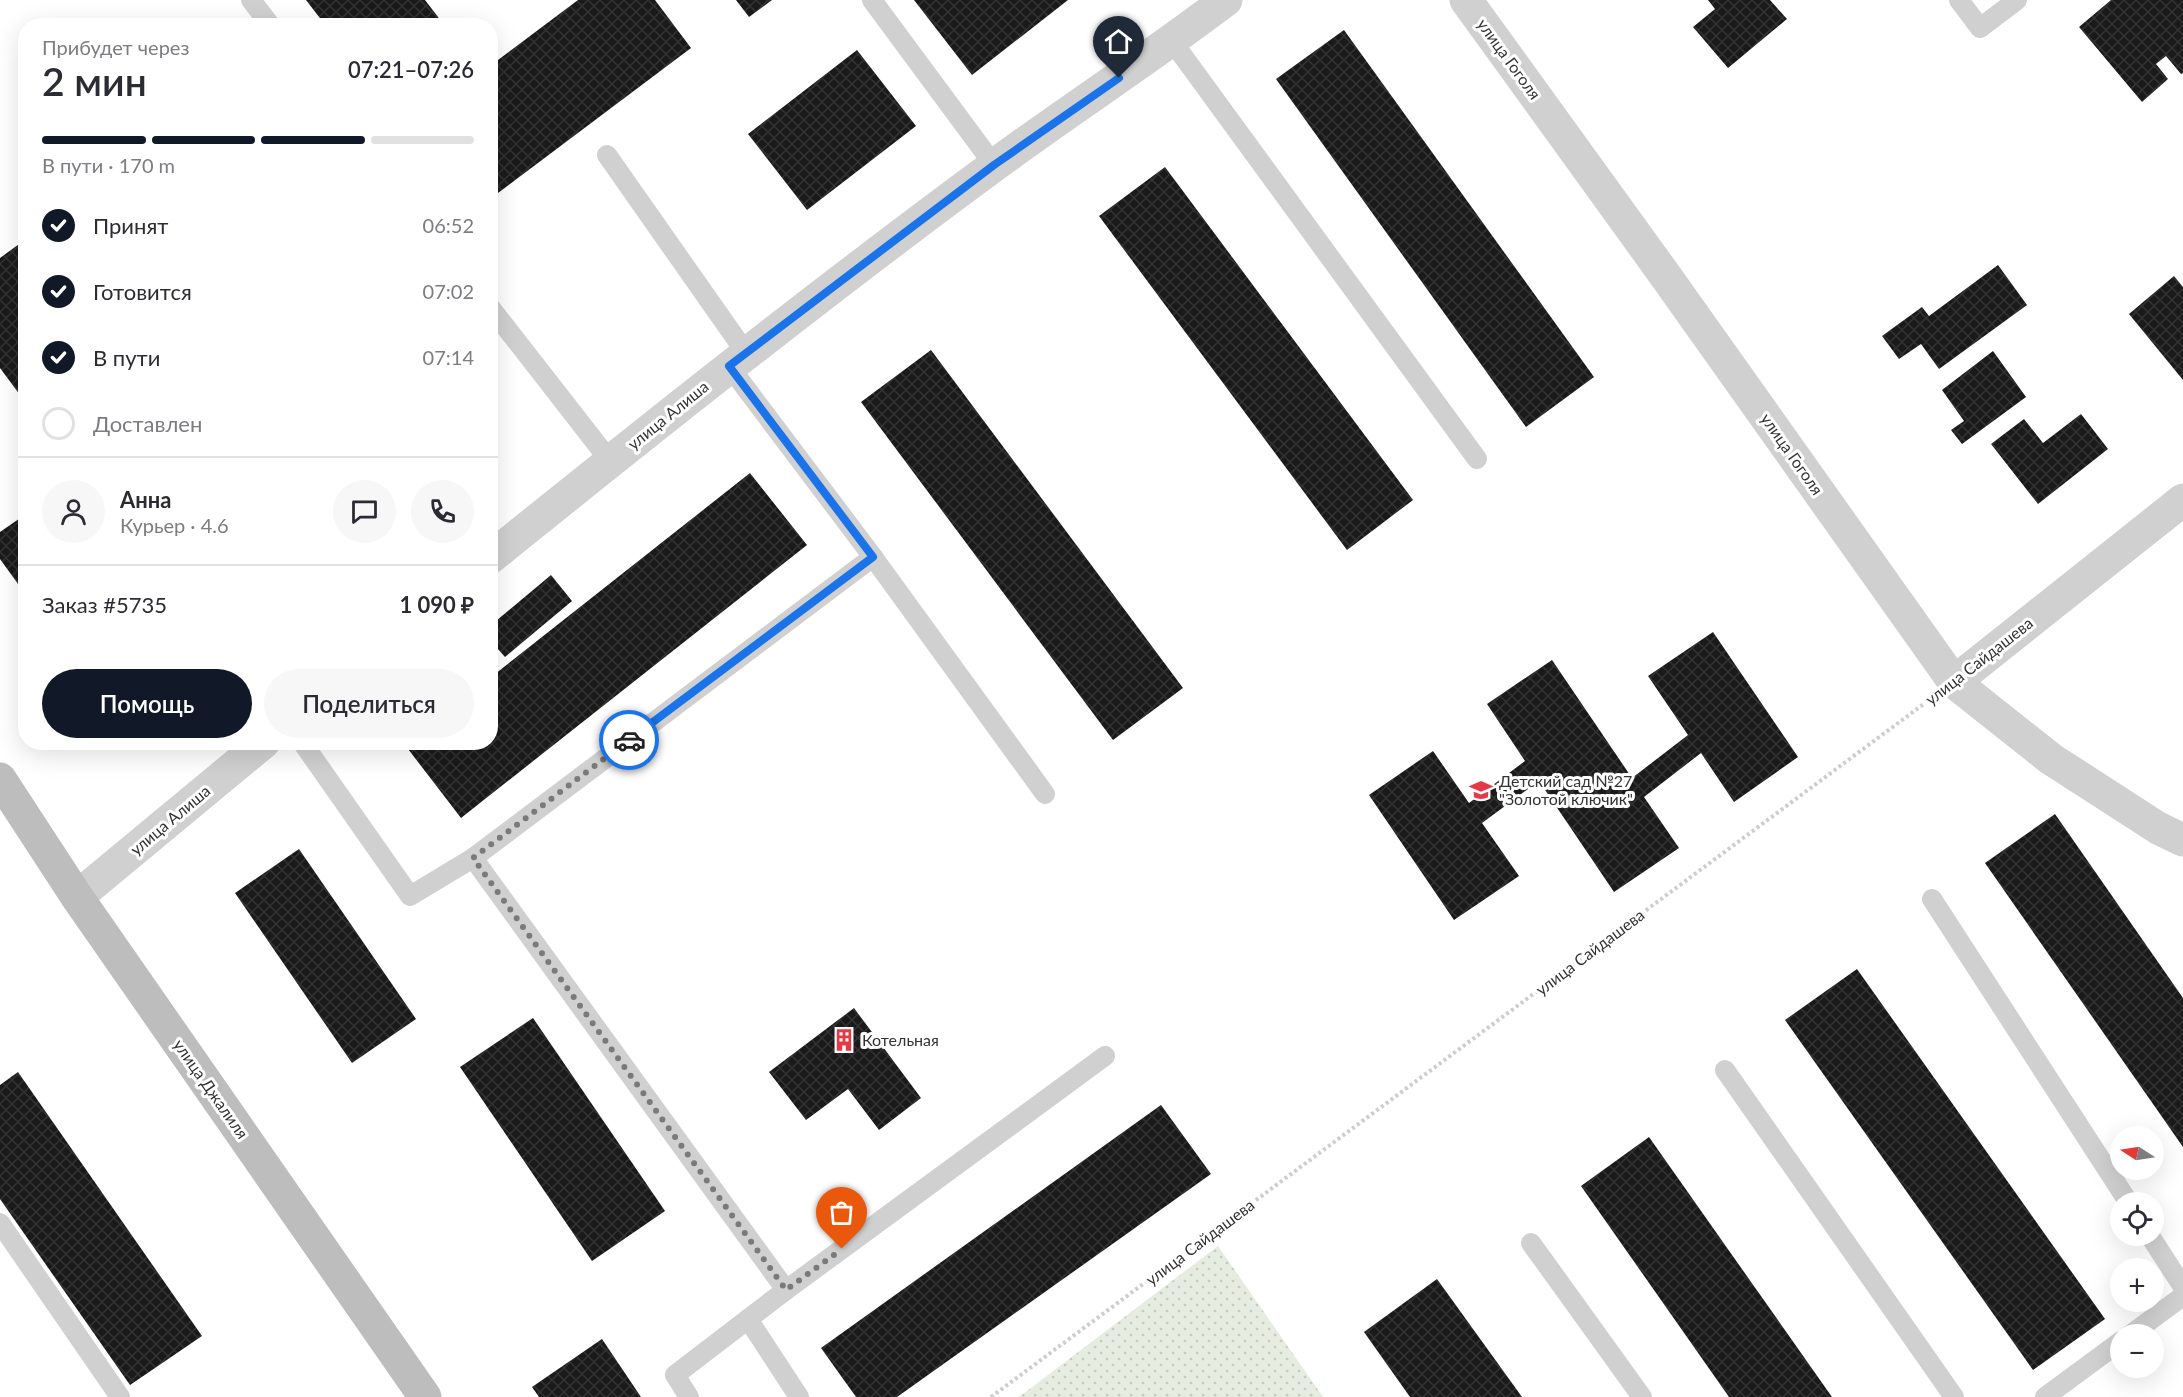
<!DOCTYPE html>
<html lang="ru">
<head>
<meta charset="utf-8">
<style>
  body { margin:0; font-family:Lato,sans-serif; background:#f7f7f7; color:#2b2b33; height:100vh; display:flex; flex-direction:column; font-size:22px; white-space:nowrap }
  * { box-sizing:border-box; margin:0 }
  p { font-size:20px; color:#7c7c81 }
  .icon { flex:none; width:33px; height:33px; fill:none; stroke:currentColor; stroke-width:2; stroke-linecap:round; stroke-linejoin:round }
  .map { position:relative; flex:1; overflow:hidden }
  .drawer { position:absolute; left:18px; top:18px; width:480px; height:732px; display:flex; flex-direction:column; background:#fff; border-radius:24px; box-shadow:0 6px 24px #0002 }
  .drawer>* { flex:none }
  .needle { width:39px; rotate:282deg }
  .controls { position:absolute; left:2110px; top:1126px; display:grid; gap:12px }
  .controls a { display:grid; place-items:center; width:54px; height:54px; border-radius:50%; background:#fff; box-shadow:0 6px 24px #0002; font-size:30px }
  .pin { position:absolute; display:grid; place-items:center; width:51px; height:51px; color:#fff; margin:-62px -26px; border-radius:50% 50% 50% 0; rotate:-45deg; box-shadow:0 0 6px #0007 }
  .pin .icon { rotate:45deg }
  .courier { position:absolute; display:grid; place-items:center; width:60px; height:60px; margin:-30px; border:4px solid #1a73e8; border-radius:50%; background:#fff; color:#222; box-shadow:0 2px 8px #0007 }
  .summary em { font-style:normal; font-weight:600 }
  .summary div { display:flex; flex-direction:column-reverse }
  .summary { display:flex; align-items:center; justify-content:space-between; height:102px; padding:0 24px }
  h1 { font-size:39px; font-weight:600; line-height:45px }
  .bar { display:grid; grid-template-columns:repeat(4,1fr); gap:9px 6px; align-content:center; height:72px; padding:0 24px }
  .bar i { height:8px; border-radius:4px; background:#e1e1e2 }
  .bar .current { background:#111827 }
  .bar p { grid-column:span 4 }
  .line { display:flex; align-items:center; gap:15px; padding:0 24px; border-top:2px solid #e1e1e2 }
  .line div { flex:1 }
  .round { display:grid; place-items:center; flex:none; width:63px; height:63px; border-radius:32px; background:#f7f7f7 }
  ol { padding:0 24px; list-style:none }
  li { display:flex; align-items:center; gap:18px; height:66px }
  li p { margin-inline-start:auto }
  li .icon { padding:6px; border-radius:50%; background:#111827; color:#fff; stroke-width:4 }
  li:last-child { color:#7c7c81 }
  li i { width:33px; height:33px; border:3px solid #e1e1e2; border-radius:50% }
  .action { display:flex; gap:12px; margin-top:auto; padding:12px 24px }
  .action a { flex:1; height:69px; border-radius:36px; background:#111827; color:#fff; font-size:24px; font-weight:600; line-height:69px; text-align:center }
  .action a+a { background:#f7f7f7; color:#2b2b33 }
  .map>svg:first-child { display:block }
  .park { fill:url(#park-dots) }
  .building { fill:url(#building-cross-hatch) }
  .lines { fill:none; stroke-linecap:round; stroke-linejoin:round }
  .path { stroke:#cdcdcd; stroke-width:4; stroke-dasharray:3 3; stroke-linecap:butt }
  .lane { stroke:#d0d0d0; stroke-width:20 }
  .street { stroke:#d0d0d0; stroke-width:33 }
  .secondary { stroke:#bdbdbd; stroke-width:33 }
  .done { stroke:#7a7a7a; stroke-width:6; stroke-dasharray:0 10.8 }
  .route { stroke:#1a73e8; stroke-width:8 }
  .labels { text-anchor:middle; stroke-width:6; stroke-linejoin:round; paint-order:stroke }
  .street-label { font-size:16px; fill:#333; stroke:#fff }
  .poi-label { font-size:16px; fill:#333; stroke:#fff; text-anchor:start }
</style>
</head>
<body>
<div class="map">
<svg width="2183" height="1397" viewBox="0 0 2183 1397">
  <defs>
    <pattern id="park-dots" width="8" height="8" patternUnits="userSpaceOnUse" patternTransform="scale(1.5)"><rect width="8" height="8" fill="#e6ecdf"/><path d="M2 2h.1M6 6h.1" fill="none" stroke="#c6cbc0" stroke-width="1.8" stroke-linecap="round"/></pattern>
    <pattern id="building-cross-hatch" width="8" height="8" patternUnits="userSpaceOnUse" patternTransform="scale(1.5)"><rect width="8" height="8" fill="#1a1a1a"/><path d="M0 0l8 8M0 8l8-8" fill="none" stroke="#333"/></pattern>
  </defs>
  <rect width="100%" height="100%" fill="#fff"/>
  <path class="park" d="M1218,1246L1323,1397H1019Z"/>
  <g class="building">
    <path d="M306,0H425L445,26H326Z"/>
    <path d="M578,0H655L691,48L490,199V66Z"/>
    <path d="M736,0H772L749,17Z"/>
    <path d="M914,0H1068L972,75Z"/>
    <path d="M1708,0H1770L1787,19L1728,68L1693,27L1715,9Z"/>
    <path d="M2111,0H2183V73L2181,74L2166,56L2156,64L2168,79L2142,102L2079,27Z"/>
    <path d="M1344,30L1594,377L1526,427L1276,79Z"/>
    <path d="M857,50L916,126L807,210L748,134Z"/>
    <path d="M1165,167L1413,500L1347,550L1099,216Z"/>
    <path d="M26,239V390L20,395L0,368V258Z"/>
    <path d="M1998,265L2027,305L1939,369L1921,344L1899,359L1882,336L1922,307L1929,316Z"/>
    <path d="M2174,276L2183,287V380L2129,314Z"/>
    <path d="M931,350L1183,688L1113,740L861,402Z"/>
    <path d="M1993,351L2026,397L1962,444L1951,430L1964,421L1942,390Z"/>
    <path d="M2081,414L2108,449L2038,504L1991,444L2024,419L2043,443Z"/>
    <path d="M750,473L807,545L461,818L405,745L408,742H490V678Z"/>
    <path d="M26,514V595L0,559V532Z"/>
    <path d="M551,575L572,601L505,657L490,640V626Z"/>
    <path d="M1713,632L1798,757L1734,802L1701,753L1644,797L1679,848L1614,892L1539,781L1482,823L1519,876L1454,920L1369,795L1433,751L1469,803L1525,761L1487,704L1552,660L1632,778L1688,735L1648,676Z"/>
    <path d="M2055,814L2183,998V1147L1985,863Z"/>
    <path d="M299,849L416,1019L352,1063L235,893Z"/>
    <path d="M1857,969L2105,1319L2033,1370L1785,1020Z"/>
    <path d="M854,1008L921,1098L879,1130L848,1089L806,1120L769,1072Z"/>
    <path d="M533,1018L665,1211L592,1261L460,1067Z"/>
    <path d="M18,1072L202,1336L130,1385L0,1199V1085Z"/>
    <path d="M1161,1105L1211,1174L897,1397H856L821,1348Z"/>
    <path d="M1649,1137L1832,1397H1729L1581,1186Z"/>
    <path d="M1437,1279L1522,1397H1410L1364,1332Z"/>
    <path d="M602,1339L641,1397H539L532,1387Z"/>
  </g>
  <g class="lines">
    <path class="path" d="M991,1397L1925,703"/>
    <g class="lane">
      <path d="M251,0L271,26"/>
      <path d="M872,0L994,165"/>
      <path d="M1959,0L1980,28L2017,0"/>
      <path d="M1172,41L1477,459"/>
      <path d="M607,155L746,353"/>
      <path d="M490,307L610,461"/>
      <path d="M873,557L1045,794"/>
      <path d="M302,742L410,896L473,858L873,557L729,366"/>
      <path d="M473,858L786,1290L675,1375L689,1397"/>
      <path d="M1932,899L2129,1203"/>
      <path d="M1725,1070L1954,1397"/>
      <path d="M0,1223L120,1397"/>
      <path d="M2150,1236L2183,1287"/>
      <path d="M1531,1243L1642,1397"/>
      <path d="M786,1290L1105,1056"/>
      <path d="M748,1319L799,1397"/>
      <path d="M2130,1335L2183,1296"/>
      <path d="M2045,1397L2121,1341"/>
    </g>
    <g class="street">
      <path d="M1466,0L1662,271L1954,682L2051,759L2158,828L2183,840"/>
      <path d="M490,558C655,425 821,293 992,167C1069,110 1150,58 1226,0"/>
      <path d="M1954,682L2183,500"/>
      <path d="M77,897L264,742"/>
    </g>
    <path class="secondary" d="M0,779L77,897L425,1397"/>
  </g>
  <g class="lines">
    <path class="done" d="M629,740L473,858L786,1290L842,1249"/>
    <path class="route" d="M629,740L873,557L729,366L994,165L1119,78"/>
  </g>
  <defs>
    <g id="school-bare" transform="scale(1.8)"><path d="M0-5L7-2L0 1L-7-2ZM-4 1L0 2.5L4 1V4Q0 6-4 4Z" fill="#e63946" stroke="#fff" stroke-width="2.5" paint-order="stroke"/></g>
    <g id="building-bare" transform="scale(1.8)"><path d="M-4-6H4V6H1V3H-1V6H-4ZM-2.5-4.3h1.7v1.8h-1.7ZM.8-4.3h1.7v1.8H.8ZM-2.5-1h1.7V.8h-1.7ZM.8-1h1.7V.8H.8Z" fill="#e63946" stroke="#fff" stroke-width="2.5" paint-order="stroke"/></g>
  </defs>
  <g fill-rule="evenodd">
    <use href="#school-bare" x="1481" y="790"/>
    <use href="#building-bare" x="844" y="1040"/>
  </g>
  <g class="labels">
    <g class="street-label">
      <text transform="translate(1509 59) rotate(54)" y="6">улица Гоголя</text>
      <text transform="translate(668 415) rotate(-39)" y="6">улица Алиша</text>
      <text transform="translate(1792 454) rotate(55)" y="6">улица Гоголя</text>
      <text transform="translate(1979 661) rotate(-38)" y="6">улица Сайдашева</text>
      <text transform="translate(170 820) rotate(-40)" y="6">улица Алиша</text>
      <text transform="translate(1590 952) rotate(-37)" y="6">улица Сайдашева</text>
      <text transform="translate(211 1089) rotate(55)" y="6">улица Джалиля</text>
      <text transform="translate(1200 1242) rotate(-37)" y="6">улица Сайдашева</text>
    </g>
    <g class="poi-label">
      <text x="1499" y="787">Детский сад №27<tspan x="1499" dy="18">"Золотой ключик"</tspan></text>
      <text x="862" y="1046">Котельная</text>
    </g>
  </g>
</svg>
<div class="controls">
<a><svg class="needle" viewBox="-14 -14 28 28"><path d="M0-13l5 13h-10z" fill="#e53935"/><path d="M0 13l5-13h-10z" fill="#7c7c81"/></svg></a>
<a><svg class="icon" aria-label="locate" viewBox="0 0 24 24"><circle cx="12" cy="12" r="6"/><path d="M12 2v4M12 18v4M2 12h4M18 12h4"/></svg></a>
<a>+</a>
<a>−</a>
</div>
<div class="pin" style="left:842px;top:1249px;background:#ea580c"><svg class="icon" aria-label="bag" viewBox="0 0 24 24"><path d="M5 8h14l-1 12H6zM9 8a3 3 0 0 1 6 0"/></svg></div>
<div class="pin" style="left:1119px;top:78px;background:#1f2937"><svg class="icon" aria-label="home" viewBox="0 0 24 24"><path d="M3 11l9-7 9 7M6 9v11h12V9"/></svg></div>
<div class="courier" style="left:629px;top:740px"><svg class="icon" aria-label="car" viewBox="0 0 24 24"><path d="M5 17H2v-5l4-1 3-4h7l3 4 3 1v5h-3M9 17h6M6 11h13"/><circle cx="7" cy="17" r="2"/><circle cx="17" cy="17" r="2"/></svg></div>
<section class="drawer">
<div class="summary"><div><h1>2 мин</h1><p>Прибудет через</p></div><em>07:21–07:26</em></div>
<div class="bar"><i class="current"></i><i class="current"></i><i class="current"></i><i></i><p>В пути · 170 m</p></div>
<ol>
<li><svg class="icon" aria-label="check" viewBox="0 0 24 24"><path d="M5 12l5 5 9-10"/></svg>Принят<p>06:52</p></li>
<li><svg class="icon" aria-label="check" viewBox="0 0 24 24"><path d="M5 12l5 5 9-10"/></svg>Готовится<p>07:02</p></li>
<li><svg class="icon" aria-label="check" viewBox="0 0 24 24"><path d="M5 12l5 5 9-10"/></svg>В пути<p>07:14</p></li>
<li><i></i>Доставлен</li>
</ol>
<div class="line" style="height:108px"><a class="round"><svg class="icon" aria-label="person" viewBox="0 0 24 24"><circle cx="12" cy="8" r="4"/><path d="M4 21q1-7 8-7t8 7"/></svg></a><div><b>Анна</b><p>Курьер · 4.6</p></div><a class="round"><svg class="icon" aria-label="chat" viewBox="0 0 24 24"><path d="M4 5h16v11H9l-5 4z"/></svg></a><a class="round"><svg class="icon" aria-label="phone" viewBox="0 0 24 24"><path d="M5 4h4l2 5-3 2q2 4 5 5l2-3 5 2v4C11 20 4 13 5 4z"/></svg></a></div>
<div class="line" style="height:78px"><div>Заказ #5735</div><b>1 090 ₽</b></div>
<div class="action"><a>Помощь</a><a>Поделиться</a></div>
</section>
</div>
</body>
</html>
